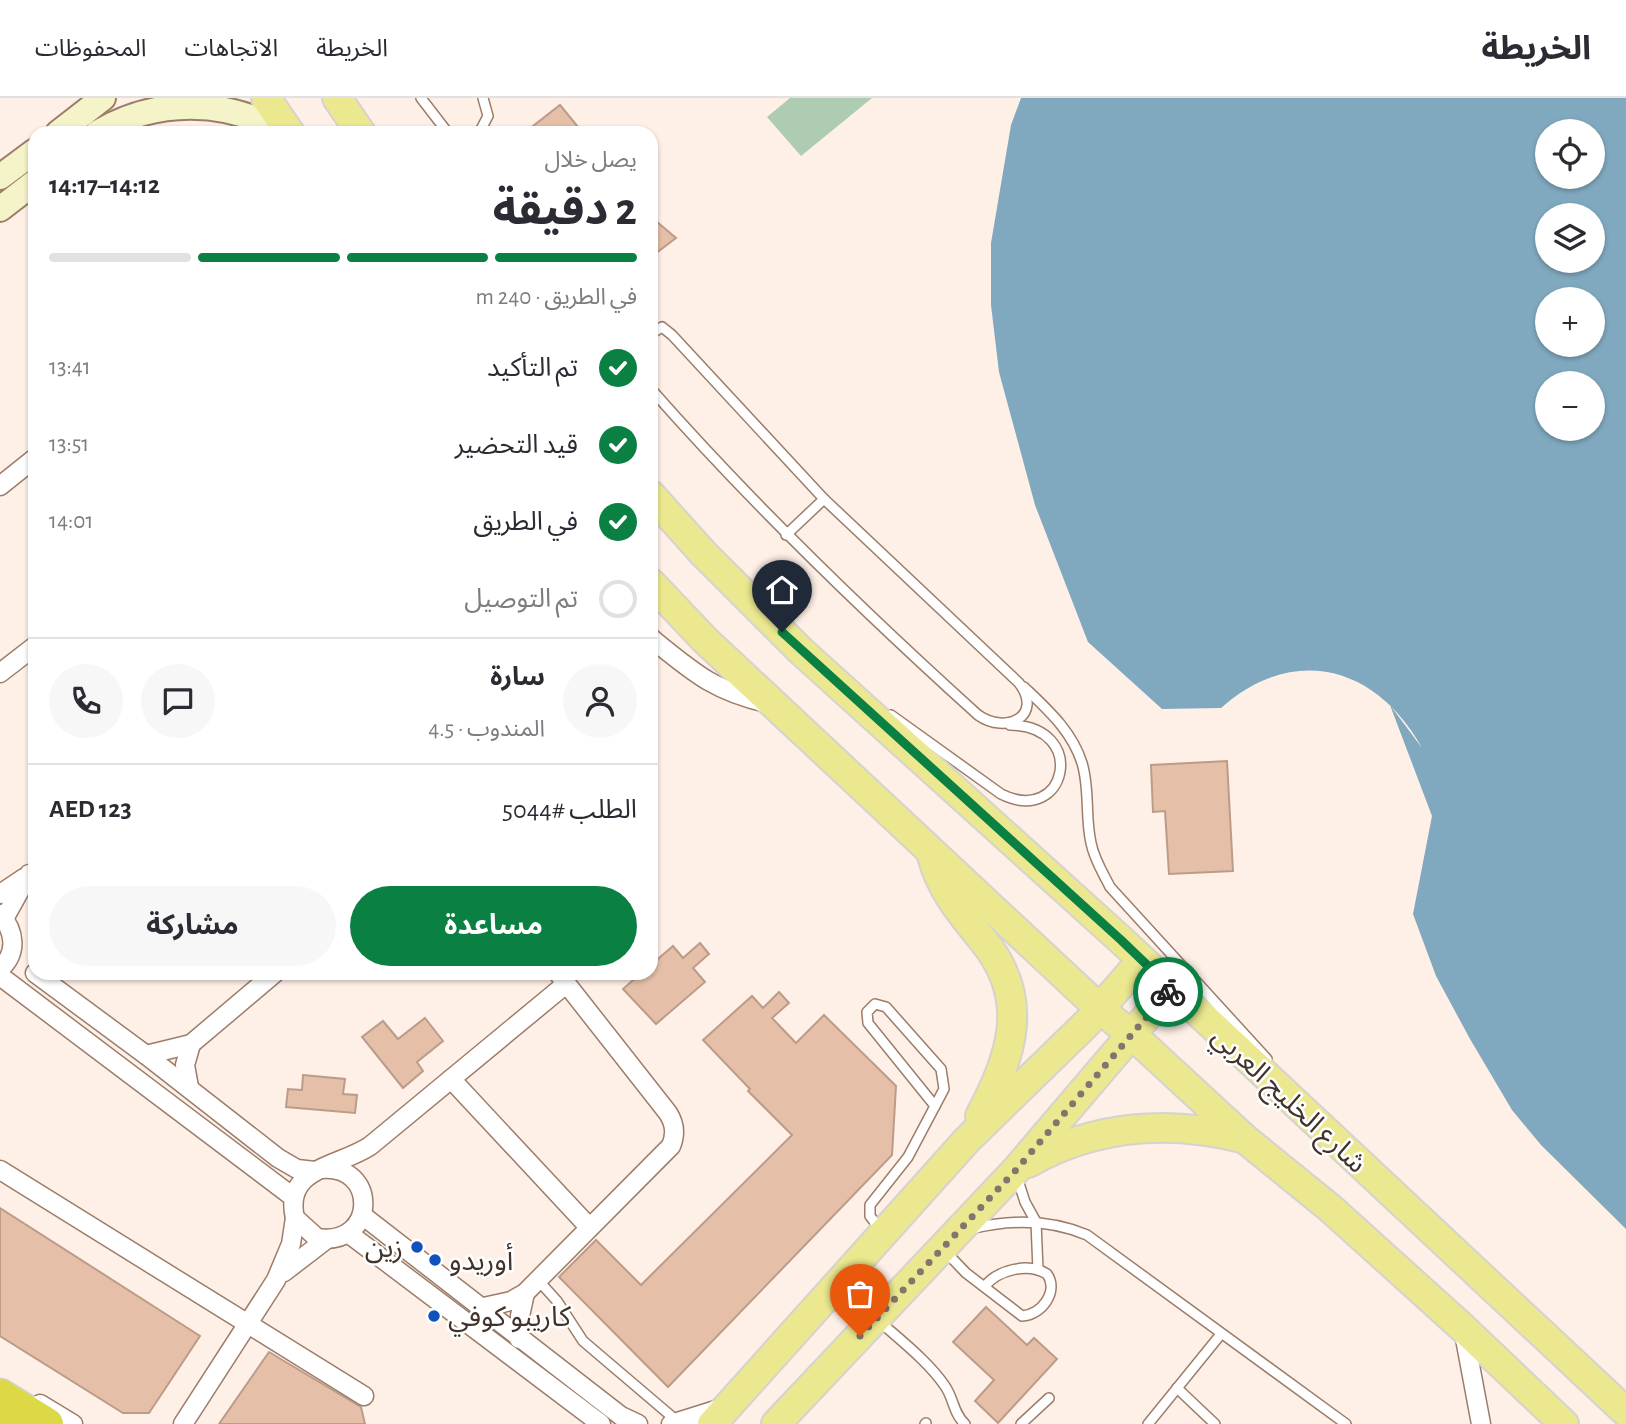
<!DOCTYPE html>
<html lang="ar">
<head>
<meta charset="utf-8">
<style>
  body { margin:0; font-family:"Alegreya Sans","Noto Sans Arabic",sans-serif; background:#f7f7f7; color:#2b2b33; direction:rtl; height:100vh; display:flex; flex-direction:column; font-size:26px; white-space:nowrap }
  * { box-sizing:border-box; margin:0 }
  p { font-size:23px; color:#7c7c81 }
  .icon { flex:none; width:38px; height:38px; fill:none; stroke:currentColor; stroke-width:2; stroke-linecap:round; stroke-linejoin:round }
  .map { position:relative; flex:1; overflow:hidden; direction:ltr }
  .details { position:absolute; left:28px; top:28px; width:630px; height:854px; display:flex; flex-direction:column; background:#fff; border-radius:21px; box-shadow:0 2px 5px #0004; direction:rtl }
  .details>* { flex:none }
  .tools { position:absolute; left:1535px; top:21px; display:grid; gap:14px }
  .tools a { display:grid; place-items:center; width:70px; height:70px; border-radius:50%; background:#fff; box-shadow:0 2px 5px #0004; font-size:35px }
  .pin { position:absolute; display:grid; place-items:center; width:60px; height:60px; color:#fff; margin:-72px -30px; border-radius:50% 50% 50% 0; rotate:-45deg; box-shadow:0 0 7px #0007 }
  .pin .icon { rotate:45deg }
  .courier { position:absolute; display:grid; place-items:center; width:70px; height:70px; margin:-35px; border:5px solid #0b8043; border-radius:50%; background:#fff; color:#222; box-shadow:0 2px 9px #0007 }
  .headline em { font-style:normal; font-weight:700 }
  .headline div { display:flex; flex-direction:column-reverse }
  .headline { display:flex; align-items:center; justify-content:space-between; height:119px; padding:0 21px }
  h1 { font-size:46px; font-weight:700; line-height:52px }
  .bar { display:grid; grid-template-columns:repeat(4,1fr); gap:10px 7px; align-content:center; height:84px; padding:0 21px }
  .bar i { height:9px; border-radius:5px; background:#e1e1e2 }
  .bar .current { background:#0b8043 }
  .bar p { grid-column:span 4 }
  .line { display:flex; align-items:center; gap:18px; padding:0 21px; border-top:2px solid #e1e1e2 }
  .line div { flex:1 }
  .round { display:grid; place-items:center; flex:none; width:74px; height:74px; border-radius:37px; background:#f7f7f7 }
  ol { padding:0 21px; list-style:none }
  li { display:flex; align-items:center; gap:21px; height:77px }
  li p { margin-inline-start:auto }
  li .icon { padding:7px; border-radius:50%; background:#0b8043; color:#fff; stroke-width:4 }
  li:last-child { color:#7c7c81 }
  li i { width:38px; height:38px; border:4px solid #e1e1e2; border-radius:50% }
  .primary-button { display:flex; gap:14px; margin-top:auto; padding:14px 21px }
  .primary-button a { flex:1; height:80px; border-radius:42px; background:#0b8043; color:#fff; font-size:28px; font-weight:700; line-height:80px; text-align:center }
  .primary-button a+a { background:#f7f7f7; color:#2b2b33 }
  header { display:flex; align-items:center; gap:42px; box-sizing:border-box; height:98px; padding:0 35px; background:#fff; border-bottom:2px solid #e1e1e2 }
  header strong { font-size:33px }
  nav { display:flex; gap:38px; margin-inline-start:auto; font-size:24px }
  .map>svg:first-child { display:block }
  .green { fill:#adccb2 }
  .water { fill:#80a9bf; fill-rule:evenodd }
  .building { fill:#e5bfa8; stroke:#bc9c88; stroke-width:2 }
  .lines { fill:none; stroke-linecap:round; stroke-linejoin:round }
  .lane-casing { stroke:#9c7d6a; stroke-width:12 }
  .street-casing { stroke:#9c7d6a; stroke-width:21 }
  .secondary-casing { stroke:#9c7d6a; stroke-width:28 }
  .primary-casing { stroke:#d5d2d0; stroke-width:32 }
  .highway-casing { stroke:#d5d2d0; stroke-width:35 }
  .lane { stroke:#fff; stroke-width:9 }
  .street { stroke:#fff; stroke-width:18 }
  .secondary { stroke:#f5f4c8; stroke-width:24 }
  .primary { stroke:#ebe890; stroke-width:28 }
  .highway { stroke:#ddd946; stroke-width:32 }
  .done { stroke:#83756d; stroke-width:7; stroke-dasharray:0 12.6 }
  .route { stroke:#0b8043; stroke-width:9 }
  .poi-dot { fill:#1051bc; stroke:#fff; stroke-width:2.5 }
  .labels { text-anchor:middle; stroke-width:5; stroke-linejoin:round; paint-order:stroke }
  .street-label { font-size:28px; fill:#41332b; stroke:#fff }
  .poi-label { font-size:28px; fill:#41332b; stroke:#fff; text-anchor:start }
</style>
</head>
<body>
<header>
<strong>الخريطة</strong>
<nav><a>الخريطة</a><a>الاتجاهات</a><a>المحفوظات</a></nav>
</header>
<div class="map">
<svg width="1626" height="1326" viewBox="0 0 1626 1326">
  <rect width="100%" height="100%" fill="#fef0e7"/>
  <path class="green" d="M790,0H872L801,58L767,19Z"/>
  <path class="water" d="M1021,0H1626V1131L1541,1047L1512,1012L1470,941L1436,878L1413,816L1432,718L1390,607L1422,650C1376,567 1293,546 1221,610L1162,611L1088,544L1035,407L999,274L991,207V145L1011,27ZM1547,33H1592V79H1547ZM1547,117H1592V163H1547ZM1547,201H1592V247H1547ZM1547,285H1592V331H1547Z"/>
  <g class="building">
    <path d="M560,7L583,35H524Z"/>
    <path d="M656,123L676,140L651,159V130Z"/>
    <path d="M1227,663L1233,773L1169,776L1165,713L1153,714L1151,667Z"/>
    <path d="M700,845L709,856L693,870L705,884L656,926L623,891L641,875H651V867L673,848L683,860Z"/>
    <path d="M779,894L789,905L772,920L796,945L824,917L896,988L892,1057L668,1289L559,1179L596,1142L641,1187L792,1037L748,993L750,991L703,942L752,898L763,910Z"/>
    <path d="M425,920L443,943L417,964L423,973L403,990L362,939L383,923L398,941Z"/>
    <path d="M303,977L345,981L343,996L357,997L355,1015L286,1009L288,991L302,992Z"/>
    <path d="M0,1110L200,1238L149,1315H123L0,1238Z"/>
    <path d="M986,1209L1027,1247L1034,1240L1057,1261L998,1325L975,1303L994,1282L953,1244Z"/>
    <path d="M269,1254L361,1309L365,1326H219Z"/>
  </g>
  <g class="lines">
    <g class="lane-casing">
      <g id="lane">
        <path d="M421,0L448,35"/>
        <path d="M479,35L488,18L483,0"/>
        <path d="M651,236L662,229L672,237L824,401L1019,585C1044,618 1006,637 978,617C863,513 753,407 651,291"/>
        <path d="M786,437L824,401"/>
        <path d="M1024,589C1048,612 1072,633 1082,665C1090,691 1085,719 1091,745C1094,761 1103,775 1110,789L1267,961"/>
        <path d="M891,617L1001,696C1067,729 1089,628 1010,627"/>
        <path d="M875,906L886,909L941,971L944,991L935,1008L868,925L867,914Z"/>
        <path d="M1017,1079L1025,1104L1036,1124L1038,1172"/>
        <path d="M880,1131L870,1118V1107L908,1059L935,1008"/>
        <path d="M971,1131C1011,1121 1049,1121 1087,1137L1346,1326"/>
        <path d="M944,1152L966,1175L1022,1218C1042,1217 1059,1193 1047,1176C1028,1164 998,1172 985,1188"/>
        <path d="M538,1182L557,1203L583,1243L677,1323"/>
        <path d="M878,1222C900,1242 928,1263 945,1288C954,1301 953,1315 965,1326"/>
        <path d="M1177,1290L1215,1326"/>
        <path d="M925,1326L926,1325"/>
        <path d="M1021,1326L1049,1300"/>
        <path d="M1148,1326L1221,1236"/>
      </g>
    </g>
    <g class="street-casing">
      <g id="street">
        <path d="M0,388L35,360"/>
        <path d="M651,540C694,575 715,594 771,606"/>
        <path d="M0,575L35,548"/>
        <path d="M0,796L24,780"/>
        <path d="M0,816C15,833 18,855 0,871"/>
        <path d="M4,821L29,776"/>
        <path d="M35,875L146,957L278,1060L297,1071L315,1073"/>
        <path d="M0,878L293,1099"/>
        <path d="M146,957L191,946L275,875"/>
        <path d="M451,981L589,1129"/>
        <path d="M189,989L185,967L191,946"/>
        <path d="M321,1071C378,1065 378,1149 317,1140L295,1120C283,1070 338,1069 370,1048L566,886"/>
        <path d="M0,1072L364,1298"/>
        <path d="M362,1117L621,1318L638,1326"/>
        <path d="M348,1135L601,1326"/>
        <path d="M284,1174L327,1141"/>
        <path d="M479,1210L511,1203L525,1195L671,1048C676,1036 675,1026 668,1015L558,875"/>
        <path d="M1463,1230L1481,1326"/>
        <path d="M519,1241L520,1218L525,1195"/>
        <path d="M40,1306L73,1326"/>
        <path d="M183,1326L276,1182L291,1146L295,1120"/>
        <path d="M671,1326L725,1309"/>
      </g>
    </g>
    <g class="secondary-casing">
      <g id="secondary">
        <path d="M58,35L103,0"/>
        <path d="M97,35C155,0 226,0 284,35"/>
        <path d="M0,79L35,53"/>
        <path d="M0,111L35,84"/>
      </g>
    </g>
    <g class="primary-casing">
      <g id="primary">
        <path d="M266,0L290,35"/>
        <path d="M337,0L361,35"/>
        <path d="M651,397L703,455L801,553L1121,842L1626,1314"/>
        <path d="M651,485L705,542L1099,910L1141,945L1245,1041L1330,1110L1463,1230L1564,1326"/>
        <path d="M932,758C941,792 961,815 982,841C1032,901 1012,957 980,1018"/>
        <path d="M1028,1065C1095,1027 1169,1022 1242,1040"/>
        <path d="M712,1326L967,1042L1088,924L1142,862"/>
        <path d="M776,1326L1016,1072L1171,890"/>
      </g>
    </g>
    <g class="highway-casing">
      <g id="highway">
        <path d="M0,1297L47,1326"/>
        <path d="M0,1325L2,1326"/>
      </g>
    </g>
    <use href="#lane" class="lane"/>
    <use href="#street" class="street"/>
    <use href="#secondary" class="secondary"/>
    <use href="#primary" class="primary"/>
    <use href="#highway" class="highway"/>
  </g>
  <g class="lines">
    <path class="done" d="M860,1238L1016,1072L1168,894"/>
    <path class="route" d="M782,534L1121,842L1171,890L1168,894"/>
  </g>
  <g class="poi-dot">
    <circle cx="417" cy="1149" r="7"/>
    <circle cx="435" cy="1162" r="7"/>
    <circle cx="434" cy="1218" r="7"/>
  </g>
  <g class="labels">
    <g class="street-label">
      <text transform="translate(1290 1001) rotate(43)" y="10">شارع الخليج العربي</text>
    </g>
    <g class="poi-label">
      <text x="403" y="1159" text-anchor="end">زين</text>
      <text x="449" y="1172">أوريدو</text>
      <text x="448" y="1228">كاريبو كوفي</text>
    </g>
  </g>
</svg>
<div class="tools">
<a><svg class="icon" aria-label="locate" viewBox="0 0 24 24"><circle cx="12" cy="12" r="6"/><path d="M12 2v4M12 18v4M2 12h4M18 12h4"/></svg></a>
<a><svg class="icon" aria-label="layers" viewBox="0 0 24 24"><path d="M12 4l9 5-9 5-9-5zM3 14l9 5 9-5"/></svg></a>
<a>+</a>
<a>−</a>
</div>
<div class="pin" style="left:860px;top:1238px;background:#ea580c"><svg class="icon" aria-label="bag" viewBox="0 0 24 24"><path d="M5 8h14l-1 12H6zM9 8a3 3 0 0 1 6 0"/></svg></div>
<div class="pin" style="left:782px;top:534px;background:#1f2937"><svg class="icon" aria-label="home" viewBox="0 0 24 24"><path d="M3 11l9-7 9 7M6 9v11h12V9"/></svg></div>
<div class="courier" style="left:1168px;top:894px"><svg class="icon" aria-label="bike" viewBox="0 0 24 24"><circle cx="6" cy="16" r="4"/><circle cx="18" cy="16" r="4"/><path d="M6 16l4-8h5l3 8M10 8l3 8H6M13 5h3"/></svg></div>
<section class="details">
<div class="headline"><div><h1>2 دقيقة</h1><p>يصل خلال</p></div><em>14:12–14:17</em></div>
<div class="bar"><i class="current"></i><i class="current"></i><i class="current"></i><i></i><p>في الطريق · 240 m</p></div>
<ol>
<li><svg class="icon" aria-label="check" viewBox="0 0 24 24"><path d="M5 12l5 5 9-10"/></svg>تم التأكيد<p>13:41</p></li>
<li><svg class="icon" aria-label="check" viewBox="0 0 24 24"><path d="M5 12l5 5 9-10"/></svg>قيد التحضير<p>13:51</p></li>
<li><svg class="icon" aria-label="check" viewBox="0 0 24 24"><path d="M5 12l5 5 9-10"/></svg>في الطريق<p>14:01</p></li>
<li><i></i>تم التوصيل</li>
</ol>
<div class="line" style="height:126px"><a class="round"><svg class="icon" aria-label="person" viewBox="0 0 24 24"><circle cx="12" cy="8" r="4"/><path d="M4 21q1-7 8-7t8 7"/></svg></a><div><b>سارة</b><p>المندوب · 4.5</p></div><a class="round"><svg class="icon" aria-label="chat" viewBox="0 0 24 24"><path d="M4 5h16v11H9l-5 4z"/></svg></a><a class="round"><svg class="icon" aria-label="phone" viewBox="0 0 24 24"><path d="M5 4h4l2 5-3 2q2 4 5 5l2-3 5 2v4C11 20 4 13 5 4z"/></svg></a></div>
<div class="line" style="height:91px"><div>الطلب #5044</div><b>AED 123</b></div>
<div class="primary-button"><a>مساعدة</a><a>مشاركة</a></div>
</section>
</div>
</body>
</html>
